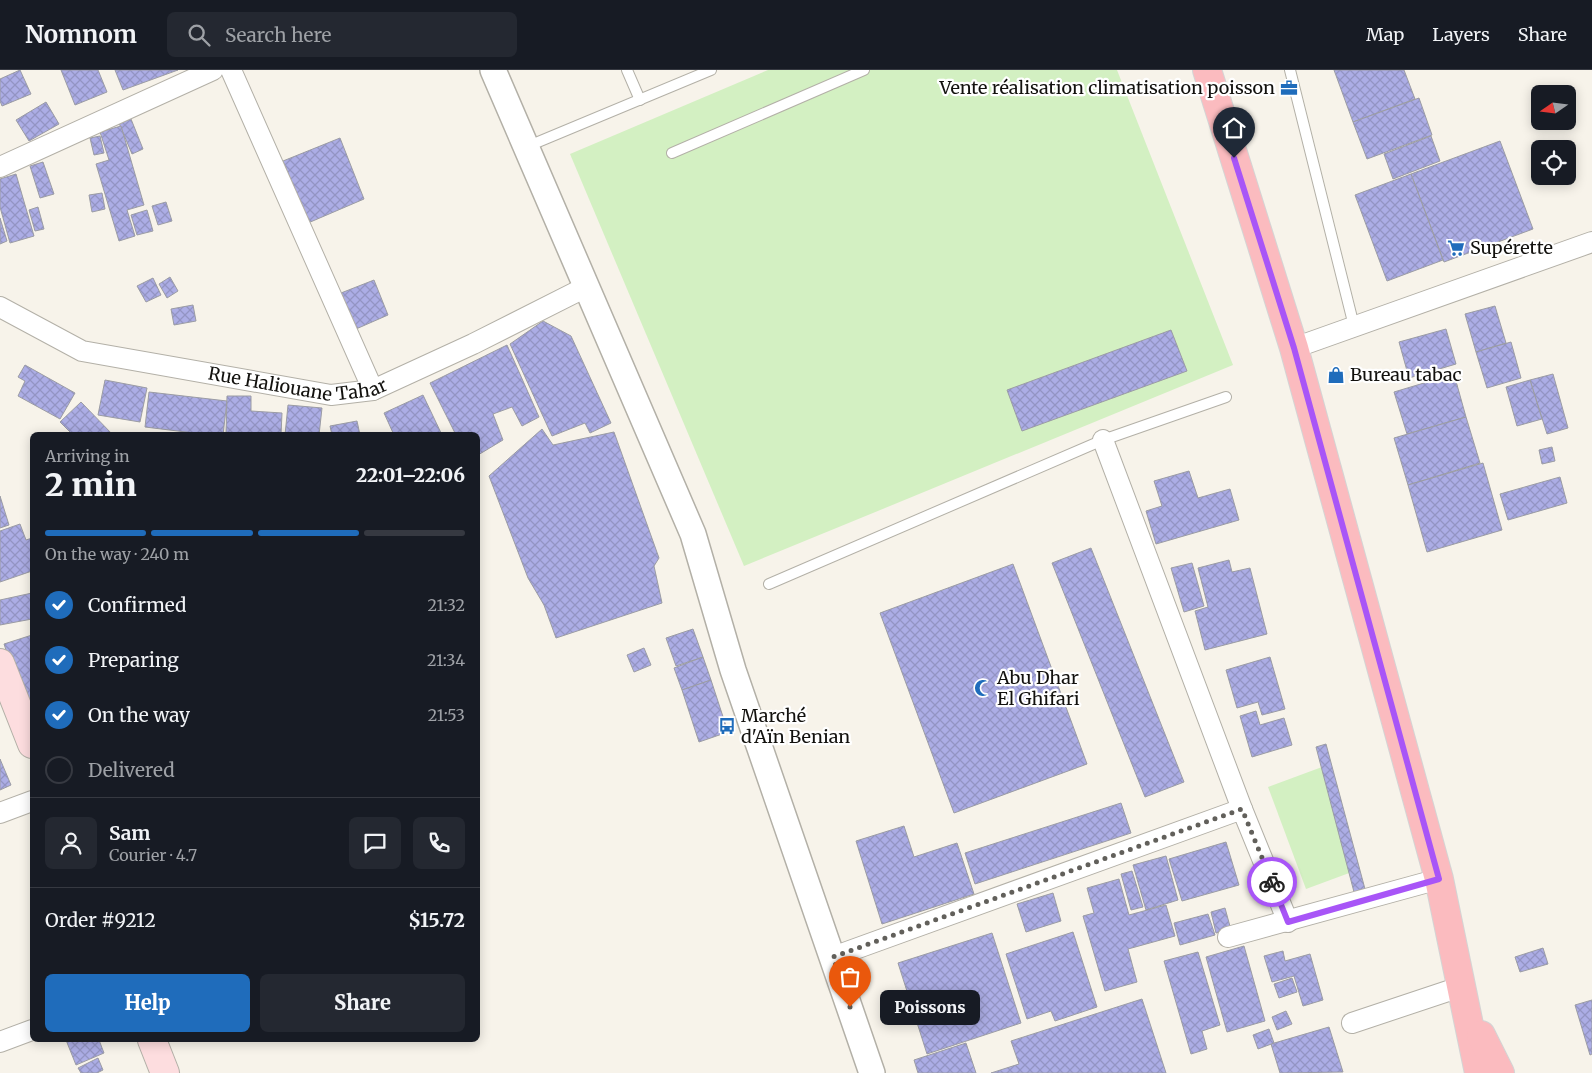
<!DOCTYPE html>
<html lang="en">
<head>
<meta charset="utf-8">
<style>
  body { margin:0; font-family:Merriweather,serif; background:#242831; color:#f1f3f6; height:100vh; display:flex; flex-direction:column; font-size:19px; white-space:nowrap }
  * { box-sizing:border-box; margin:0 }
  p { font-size:16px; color:#9ea1a6 }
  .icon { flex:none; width:28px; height:28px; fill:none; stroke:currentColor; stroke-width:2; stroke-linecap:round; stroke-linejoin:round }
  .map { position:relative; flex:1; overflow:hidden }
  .side { position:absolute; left:30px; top:362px; width:450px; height:610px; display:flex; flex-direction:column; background:#171b24; border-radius:8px; box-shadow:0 2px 12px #0003 }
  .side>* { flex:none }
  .needle { width:32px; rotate:256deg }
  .controls { position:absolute; left:1531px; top:15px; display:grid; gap:10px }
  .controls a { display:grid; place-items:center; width:45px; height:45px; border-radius:8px; background:#171b24; box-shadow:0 2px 12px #0003; font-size:25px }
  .pin { position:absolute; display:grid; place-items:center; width:42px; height:42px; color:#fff; margin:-51px -21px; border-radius:50% 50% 50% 0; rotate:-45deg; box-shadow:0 0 5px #0007 }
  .pin .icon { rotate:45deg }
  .courier { position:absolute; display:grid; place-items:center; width:50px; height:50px; margin:-25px; border:4px solid #a855f7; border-radius:50%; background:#fff; color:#222; box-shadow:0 1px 6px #0007 }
  .bubble { position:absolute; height:35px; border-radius:8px; background:#171b24; box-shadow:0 2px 12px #0003; font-size:16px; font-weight:800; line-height:35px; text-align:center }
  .headline em { font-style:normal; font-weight:800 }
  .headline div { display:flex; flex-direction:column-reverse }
  .headline { display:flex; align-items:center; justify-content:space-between; height:85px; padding:0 15px }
  h1 { font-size:32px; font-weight:800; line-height:38px }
  .bar { display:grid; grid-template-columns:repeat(4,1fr); gap:8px 5px; align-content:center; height:60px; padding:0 15px }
  .bar i { height:6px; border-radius:4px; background:#363941 }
  .bar .current { background:#1f6cbb }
  .bar p { grid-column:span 4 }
  .line { display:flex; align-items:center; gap:12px; padding:0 15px; border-top:1px solid #363941 }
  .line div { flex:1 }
  .round { display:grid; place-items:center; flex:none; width:52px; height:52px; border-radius:8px; background:#242831 }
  ol { padding:0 15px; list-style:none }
  li { display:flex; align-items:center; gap:15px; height:55px }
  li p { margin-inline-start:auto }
  li .icon { padding:5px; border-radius:50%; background:#1f6cbb; color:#fff; stroke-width:4 }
  li:last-child { color:#9ea1a6 }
  li i { width:28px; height:28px; border:2px solid #363941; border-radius:50% }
  .action { display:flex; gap:10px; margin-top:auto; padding:10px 15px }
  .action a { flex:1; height:58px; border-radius:8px; background:#1f6cbb; color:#fff; font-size:20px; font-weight:800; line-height:58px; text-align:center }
  .action a+a { background:#242831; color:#f1f3f6 }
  header { display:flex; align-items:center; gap:30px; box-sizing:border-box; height:70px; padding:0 25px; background:#171b24; border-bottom:1px solid #363941 }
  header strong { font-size:24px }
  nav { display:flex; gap:28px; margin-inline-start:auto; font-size:18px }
  .search { width:350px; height:45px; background:#242831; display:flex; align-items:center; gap:12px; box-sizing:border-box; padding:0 18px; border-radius:8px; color:#9ea1a6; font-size:19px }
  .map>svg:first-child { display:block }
  .grass { fill:#d3f0c2 }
  .building { fill:url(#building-cross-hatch); stroke:#9b9ca4 }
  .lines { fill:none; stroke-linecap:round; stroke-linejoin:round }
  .service-casing { stroke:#b3b0a7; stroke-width:12 }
  .minor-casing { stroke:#b3b0a7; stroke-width:22 }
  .tertiary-casing { stroke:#b3b0a7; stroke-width:28 }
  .secondary-casing { stroke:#b3b0a7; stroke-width:30 }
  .primary-casing { stroke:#d4d4d4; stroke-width:30 }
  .service { stroke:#fff; stroke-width:10 }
  .minor { stroke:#fff; stroke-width:20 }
  .tertiary { stroke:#fff; stroke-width:25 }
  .secondary { stroke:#fddddf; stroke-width:28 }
  .primary { stroke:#fbbbbf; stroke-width:28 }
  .done { stroke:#62605b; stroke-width:5; stroke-dasharray:0 9 }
  .route { stroke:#a855f7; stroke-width:6 }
  .labels { text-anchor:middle; stroke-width:4.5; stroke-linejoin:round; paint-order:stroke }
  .poi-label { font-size:18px; fill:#12110e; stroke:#fff; text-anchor:start }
  .street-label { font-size:18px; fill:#12110e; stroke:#fff }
</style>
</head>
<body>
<header>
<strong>Nomnom</strong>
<div class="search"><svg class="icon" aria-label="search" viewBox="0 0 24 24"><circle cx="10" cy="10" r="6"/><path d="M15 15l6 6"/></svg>Search here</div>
<nav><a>Map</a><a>Layers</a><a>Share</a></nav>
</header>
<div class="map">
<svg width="1592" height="1003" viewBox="0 0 1592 1003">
  <defs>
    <pattern id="building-cross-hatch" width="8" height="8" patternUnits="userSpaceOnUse" patternTransform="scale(1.25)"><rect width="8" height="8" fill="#acade5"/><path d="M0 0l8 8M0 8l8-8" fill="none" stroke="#9394c3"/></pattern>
  </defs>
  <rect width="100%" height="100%" fill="#f7f3ea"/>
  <g class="grass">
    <path d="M768,0H1117L1233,295L744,496L570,84Z"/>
    <path d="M1322,697L1360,799L1306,819L1268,717Z"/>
  </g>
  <g class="building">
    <path d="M20,0L31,24L2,36L0,31V9Z"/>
    <path d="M61,0H98L107,22L75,35Z"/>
    <path d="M115,0H178L123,20Z"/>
    <path d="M1334,0H1404L1415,29L1353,52Z"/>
    <path d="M1419,28L1432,65L1367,89L1353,52Z"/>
    <path d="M46,32L59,54L29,71L16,50Z"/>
    <path d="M131,49L143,79L132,84L119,53Z"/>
    <path d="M121,56L144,135L127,140L135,166L119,171L96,94L109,90L100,62Z"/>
    <path d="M100,66L104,83L94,85L90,68Z"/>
    <path d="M1431,66L1440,91L1393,109L1384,84Z"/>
    <path d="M340,68L364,129L308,153L283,91Z"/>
    <path d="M1500,71L1533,159L1444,192L1411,104Z"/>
    <path d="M43,92L54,124L40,128L30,96Z"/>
    <path d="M16,104L34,166L10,173L0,137V109Z"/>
    <path d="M1411,104L1443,190L1387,211L1355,125Z"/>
    <path d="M102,123L105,139L92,142L89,125Z"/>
    <path d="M166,132L172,151L158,155L152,136Z"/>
    <path d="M38,137L44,159L35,161L29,140Z"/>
    <path d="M147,140L153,161L137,165L131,145Z"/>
    <path d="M0,148L7,171L0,174Z"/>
    <path d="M170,207L178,221L167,228L159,214Z"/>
    <path d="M153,208L161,225L146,232L137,216Z"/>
    <path d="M374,210L388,245L356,259L341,223Z"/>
    <path d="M193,235L196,251L174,255L171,239Z"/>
    <path d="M1495,236L1506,273L1476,282L1465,244Z"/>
    <path d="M543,251L571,266L611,353L590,363L585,353L552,366L510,274Z"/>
    <path d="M1446,259L1456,294L1409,308L1399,272Z"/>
    <path d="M1171,260L1187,301L1022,361L1007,320Z"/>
    <path d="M1511,272L1521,308L1487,318L1476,282Z"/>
    <path d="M507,275L539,347L522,356L512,337L493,344L503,370L478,385V365H456L430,313Z"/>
    <path d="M25,295L75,323L60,349L18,326L25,311L18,307Z"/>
    <path d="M1454,304L1466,347L1407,364L1394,322Z"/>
    <path d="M1553,304L1568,358L1547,364L1530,310Z"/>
    <path d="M105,310L147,318L140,352L98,345Z"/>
    <path d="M1530,310L1542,349L1517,356L1506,317Z"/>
    <path d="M149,322L227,331L223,365H194V363L145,357Z"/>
    <path d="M423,325L442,365H394L384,343Z"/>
    <path d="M227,326H251V341L282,343L281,365H226Z"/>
    <path d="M81,332L113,365H73L60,352Z"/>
    <path d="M288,335L322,338L319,365H285Z"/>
    <path d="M1466,347L1480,393L1408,415L1394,368Z"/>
    <path d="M357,351L360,365H332L330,356Z"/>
    <path d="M542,359L553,375L614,362L659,488L654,496L662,533L556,568L544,535L528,508L489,406Z"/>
    <path d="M1552,377L1555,391L1542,394L1539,380Z"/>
    <path d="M1483,393L1502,460L1427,482L1408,415Z"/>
    <path d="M1189,401L1198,428L1230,419L1239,450L1156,474L1146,441L1162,436L1154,411Z"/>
    <path d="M1560,407L1567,433L1508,450L1500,424Z"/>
    <path d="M0,426L9,455L0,458Z"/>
    <path d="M20,454L26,470L32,468V501L0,512V461Z"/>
    <path d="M1091,478L1184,712L1145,727L1052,493Z"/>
    <path d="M1229,490L1232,502L1250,498L1267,564L1205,580L1195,541L1208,537L1198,498Z"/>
    <path d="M1192,493L1204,536L1184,542L1171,498Z"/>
    <path d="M1013,494L1087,694L954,743L880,543Z"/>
    <path d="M32,523V549L0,555V530Z"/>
    <path d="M693,559L703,587L676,596L666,568Z"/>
    <path d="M32,565V657L4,574Z"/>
    <path d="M644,578L651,595L634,602L627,585Z"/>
    <path d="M703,587L711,610L682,620L674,598Z"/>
    <path d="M1270,587L1285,639L1262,645L1258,632L1237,638L1226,600Z"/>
    <path d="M711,610L728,662L699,672L682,620Z"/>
    <path d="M1256,641L1260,655L1284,648L1292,675L1252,687L1240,646Z"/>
    <path d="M1326,674L1365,819L1354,822L1316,677Z"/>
    <path d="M0,689L11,715L0,720Z"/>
    <path d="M1121,733L1131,763L975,814L965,783Z"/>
    <path d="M904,756L914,787L957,773L974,824L882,854L856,771Z"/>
    <path d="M1226,772L1239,815L1182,831L1169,789Z"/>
    <path d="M1166,786L1178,830L1146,840L1133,795Z"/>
    <path d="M1132,801L1143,837L1131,840L1121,804Z"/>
    <path d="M1119,809L1129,845L1166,835L1175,866L1128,879L1137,912L1105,921L1083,846L1094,843L1087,818Z"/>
    <path d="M1053,823L1061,851L1026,862L1017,834Z"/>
    <path d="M1225,838L1231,860L1216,863L1211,842Z"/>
    <path d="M1208,844L1215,865L1180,875L1174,853Z"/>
    <path d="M1073,862L1097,937L1055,951L1051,941L1027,949L1006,884Z"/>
    <path d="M992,863L1021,953L927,984L898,893Z"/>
    <path d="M1244,876L1265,951L1227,962L1206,887Z"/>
    <path d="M1543,878L1548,894L1520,902L1515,887Z"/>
    <path d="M1283,881L1285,891L1310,884L1323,930L1303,936L1294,906L1272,912L1264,886Z"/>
    <path d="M1198,882L1220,955L1202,961L1207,979L1191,984L1164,891Z"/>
    <path d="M1292,908L1297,922L1279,928L1274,914Z"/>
    <path d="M1142,929L1166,1003H991L1019,994L1011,971Z"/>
    <path d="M1592,930V984L1590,985L1575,935Z"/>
    <path d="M1286,941L1292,954L1277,960L1272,947Z"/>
    <path d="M1329,957L1343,1002L1280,1003L1271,974Z"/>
    <path d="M1269,959L1274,973L1258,979L1253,965Z"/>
    <path d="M66,970H99L104,983L76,995Z"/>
    <path d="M966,973L976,1003H918L914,990Z"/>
    <path d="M98,988L103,1000L97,1003H81L78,998Z"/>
  </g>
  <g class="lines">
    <g class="service-casing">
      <g id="service">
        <path d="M627,0L640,30"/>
        <path d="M1290,0L1354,256"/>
        <path d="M526,77L711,0"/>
        <path d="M672,83L864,0"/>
        <path d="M769,514L1103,370L1226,327"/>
      </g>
    </g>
    <g class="minor-casing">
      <g id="minor">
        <path d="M231,0L373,320"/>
        <path d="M0,97L213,0"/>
        <path id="s1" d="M0,237L82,281L331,325L373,320L473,274L586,217"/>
        <path d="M1294,278L1592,172"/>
        <path d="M1103,370L1242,739"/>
        <path d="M0,743L32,731"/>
        <path d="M1228,867L1439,809"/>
        <path d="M833,887L1242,739L1288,852"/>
        <path d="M1352,953L1463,916"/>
        <path d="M0,972L32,960"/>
      </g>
    </g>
    <g class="tertiary-casing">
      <path id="tertiary" d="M493,0L693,464L733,600L872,1003"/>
    </g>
    <g class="secondary-casing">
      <g id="secondary">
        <path d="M0,593L32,674"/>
        <path d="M152,970L165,1003"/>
      </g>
    </g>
    <g class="primary-casing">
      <g id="primary">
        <path d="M1207,0L1294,278L1439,809L1479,1003"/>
        <path d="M1481,965L1500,1003"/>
      </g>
    </g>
    <use href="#service" class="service"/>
    <use href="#minor" class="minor"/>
    <use href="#tertiary" class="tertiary"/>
    <use href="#secondary" class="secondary"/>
    <use href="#primary" class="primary"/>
  </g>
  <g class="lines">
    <path class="done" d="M850,937L833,887L1242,739L1272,812"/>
    <path class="route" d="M1234,88L1294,278L1439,809L1288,852L1272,812"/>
  </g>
  <defs>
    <g id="office-bare" transform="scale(1.35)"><path d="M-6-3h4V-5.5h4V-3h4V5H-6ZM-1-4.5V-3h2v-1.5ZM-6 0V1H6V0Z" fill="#1f6cbb" stroke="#fff" stroke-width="2.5" paint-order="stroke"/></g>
    <g id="supermarket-bare" transform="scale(1.35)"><path d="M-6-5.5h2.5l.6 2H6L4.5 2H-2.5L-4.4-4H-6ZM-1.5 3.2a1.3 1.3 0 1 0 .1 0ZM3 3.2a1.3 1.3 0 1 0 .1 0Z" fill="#1f6cbb" stroke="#fff" stroke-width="2.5" paint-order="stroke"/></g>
    <g id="shop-bare" transform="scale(1.35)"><path d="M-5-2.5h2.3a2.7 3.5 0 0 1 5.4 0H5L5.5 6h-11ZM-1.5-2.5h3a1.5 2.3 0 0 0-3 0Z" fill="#1f6cbb" stroke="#fff" stroke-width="2.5" paint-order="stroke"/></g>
    <g id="mosque-bare" transform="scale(1.35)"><path d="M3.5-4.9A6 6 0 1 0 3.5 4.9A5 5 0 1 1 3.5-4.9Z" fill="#1f6cbb" stroke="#fff" stroke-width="2.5" paint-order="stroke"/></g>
    <g id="bus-bare" transform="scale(1.35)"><path d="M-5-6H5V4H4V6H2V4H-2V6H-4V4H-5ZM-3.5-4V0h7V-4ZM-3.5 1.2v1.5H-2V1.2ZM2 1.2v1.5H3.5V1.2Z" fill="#1f6cbb" stroke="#fff" stroke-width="2.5" paint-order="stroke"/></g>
  </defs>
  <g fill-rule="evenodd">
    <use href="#office-bare" x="1289" y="18"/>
    <use href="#supermarket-bare" x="1456" y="178"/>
    <use href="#shop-bare" x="1336" y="305"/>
    <use href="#mosque-bare" x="983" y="618"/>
    <use href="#bus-bare" x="727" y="656"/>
  </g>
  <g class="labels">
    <g class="poi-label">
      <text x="1275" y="24" text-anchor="end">Vente réalisation climatisation poisson</text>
      <text x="1470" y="184">Supérette</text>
      <text x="1350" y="311">Bureau tabac</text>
      <text x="997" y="614">Abu Dhar<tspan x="997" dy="21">El Ghifari</tspan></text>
      <text x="741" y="652">Marché<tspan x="741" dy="21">d'Aïn Benian</tspan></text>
    </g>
    <g class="street-label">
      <text dy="6" stroke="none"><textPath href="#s1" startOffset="312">Rue Haliouane Tahar</textPath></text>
    </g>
  </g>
</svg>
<div class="controls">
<a><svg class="needle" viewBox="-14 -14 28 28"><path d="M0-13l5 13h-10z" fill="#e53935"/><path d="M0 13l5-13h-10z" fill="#9ea1a6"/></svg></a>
<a><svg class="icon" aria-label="locate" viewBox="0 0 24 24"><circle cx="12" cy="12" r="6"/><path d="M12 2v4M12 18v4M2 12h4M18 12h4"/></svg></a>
</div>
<div class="pin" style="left:850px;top:937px;background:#ea580c"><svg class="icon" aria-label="bag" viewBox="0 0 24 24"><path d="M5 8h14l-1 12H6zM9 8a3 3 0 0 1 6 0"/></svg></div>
<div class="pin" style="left:1234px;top:88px;background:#1f2937"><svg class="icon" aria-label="home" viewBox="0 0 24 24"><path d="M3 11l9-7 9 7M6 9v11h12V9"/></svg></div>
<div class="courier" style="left:1272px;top:812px"><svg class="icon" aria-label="bike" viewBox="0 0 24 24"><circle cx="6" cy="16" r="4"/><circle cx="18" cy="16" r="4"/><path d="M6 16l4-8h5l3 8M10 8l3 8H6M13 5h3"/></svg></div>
<div class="bubble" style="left:880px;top:920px;width:100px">Poissons</div>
<section class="side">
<div class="headline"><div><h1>2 min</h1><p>Arriving in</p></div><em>22:01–22:06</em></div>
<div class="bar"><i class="current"></i><i class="current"></i><i class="current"></i><i></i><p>On the way · 240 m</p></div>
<ol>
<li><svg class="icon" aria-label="check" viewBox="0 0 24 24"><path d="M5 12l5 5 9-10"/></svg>Confirmed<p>21:32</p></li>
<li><svg class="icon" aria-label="check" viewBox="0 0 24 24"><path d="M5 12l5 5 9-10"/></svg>Preparing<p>21:34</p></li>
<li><svg class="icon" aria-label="check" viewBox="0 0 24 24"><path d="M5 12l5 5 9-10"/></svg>On the way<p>21:53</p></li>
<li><i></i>Delivered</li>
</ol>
<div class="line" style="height:90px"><a class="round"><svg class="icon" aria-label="person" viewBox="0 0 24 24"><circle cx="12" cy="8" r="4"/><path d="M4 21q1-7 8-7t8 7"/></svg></a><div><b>Sam</b><p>Courier · 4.7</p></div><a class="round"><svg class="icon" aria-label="chat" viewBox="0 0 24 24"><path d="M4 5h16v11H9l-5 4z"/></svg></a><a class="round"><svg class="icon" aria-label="phone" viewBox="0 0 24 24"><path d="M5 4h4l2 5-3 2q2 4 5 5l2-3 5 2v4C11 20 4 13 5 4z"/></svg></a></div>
<div class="line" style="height:65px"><div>Order #9212</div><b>$15.72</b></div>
<div class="action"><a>Help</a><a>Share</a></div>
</section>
</div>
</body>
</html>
